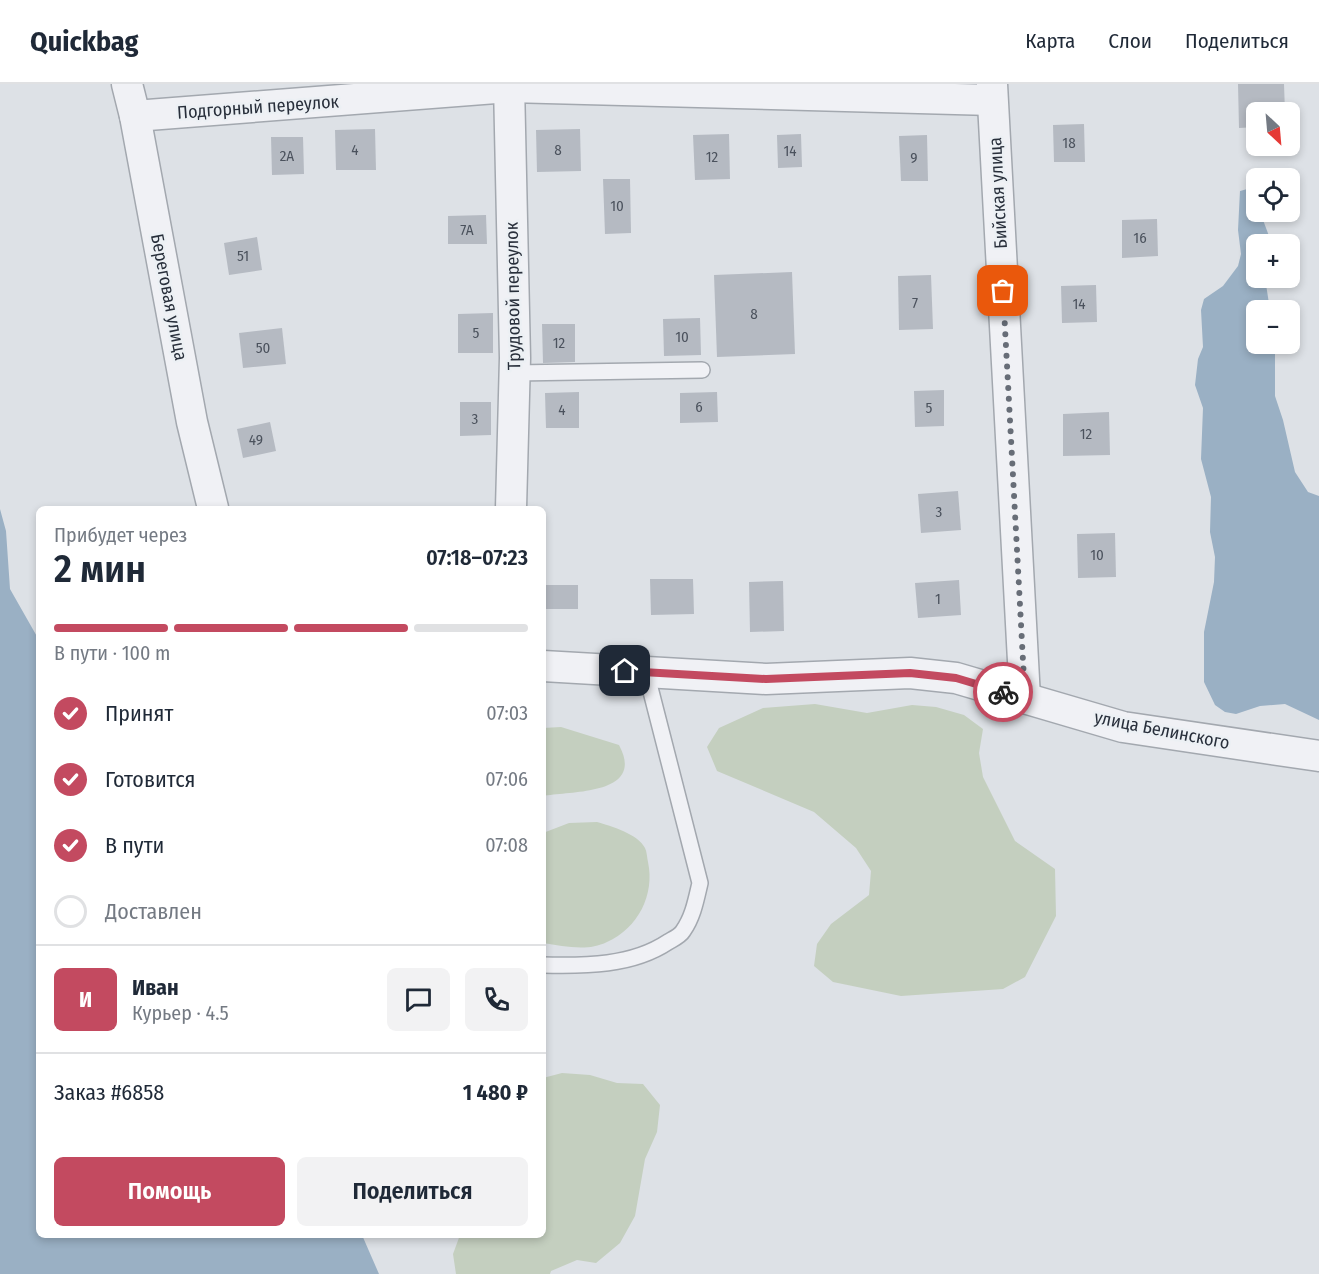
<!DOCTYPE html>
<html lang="ru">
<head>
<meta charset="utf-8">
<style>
  body { margin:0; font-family:"Fira Sans Condensed",sans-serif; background:#f2f2f3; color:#1f2937; height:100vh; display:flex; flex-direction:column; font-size:22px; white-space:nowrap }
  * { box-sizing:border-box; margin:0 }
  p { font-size:20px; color:#747a83 }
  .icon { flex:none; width:33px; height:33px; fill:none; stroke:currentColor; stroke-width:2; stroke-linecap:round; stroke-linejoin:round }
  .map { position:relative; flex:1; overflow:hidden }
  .side { position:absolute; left:36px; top:422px; width:510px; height:732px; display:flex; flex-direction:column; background:#fff; border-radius:9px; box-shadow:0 3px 9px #0003 }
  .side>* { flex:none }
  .needle { width:39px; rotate:154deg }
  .tools { position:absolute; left:1246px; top:18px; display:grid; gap:12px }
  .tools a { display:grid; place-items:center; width:54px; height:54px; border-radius:9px; background:#fff; box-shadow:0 3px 9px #0003; font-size:30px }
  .pin { position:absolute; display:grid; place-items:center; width:51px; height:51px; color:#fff; margin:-26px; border-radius:12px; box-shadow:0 3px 9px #0006 }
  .courier { position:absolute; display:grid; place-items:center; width:60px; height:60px; margin:-30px; border:4px solid #c34a60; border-radius:50%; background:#fff; color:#222; box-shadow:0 2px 8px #0007 }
  .summary em { font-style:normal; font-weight:600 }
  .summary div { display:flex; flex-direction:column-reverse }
  .summary { display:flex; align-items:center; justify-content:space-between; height:102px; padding:0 18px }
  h1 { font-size:39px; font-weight:600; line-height:45px }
  .bar { display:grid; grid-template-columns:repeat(4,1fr); gap:9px 6px; align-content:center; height:72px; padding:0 18px }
  .bar i { height:8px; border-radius:4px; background:#e0e1e3 }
  .bar .on { background:#c34a60 }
  .bar p { grid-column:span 4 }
  .line { display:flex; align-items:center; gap:15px; padding:0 18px; border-top:2px solid #e0e1e3 }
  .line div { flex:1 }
  .round { display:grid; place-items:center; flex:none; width:63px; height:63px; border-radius:9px; background:#f2f2f3 }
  ol { padding:0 18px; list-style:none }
  li { display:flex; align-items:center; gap:18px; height:66px }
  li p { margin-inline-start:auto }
  li .icon { padding:6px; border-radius:50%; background:#c34a60; color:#fff; stroke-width:4 }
  li:last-child { color:#747a83 }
  li i { width:33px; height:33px; border:3px solid #e0e1e3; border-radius:50% }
  .action { display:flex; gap:12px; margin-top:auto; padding:12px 18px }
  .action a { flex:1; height:69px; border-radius:9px; background:#c34a60; color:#fff; font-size:24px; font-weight:600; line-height:69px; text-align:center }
  .action a+a { background:#f2f2f3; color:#1f2937 }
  header { display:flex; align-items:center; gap:36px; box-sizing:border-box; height:84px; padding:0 30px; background:#fff; border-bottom:2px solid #e0e1e3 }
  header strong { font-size:28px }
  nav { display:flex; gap:33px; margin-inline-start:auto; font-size:21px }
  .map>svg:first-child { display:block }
  .green { fill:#c4cfbf }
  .water { fill:#9ab0c4 }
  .building { fill:#b5bac2 }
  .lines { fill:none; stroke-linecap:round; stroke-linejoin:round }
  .service-casing { stroke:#a3a8af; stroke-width:18 }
  .minor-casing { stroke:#a3a8af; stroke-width:33 }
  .service { stroke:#f0f1f5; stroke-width:15 }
  .minor { stroke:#f0f1f5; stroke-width:30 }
  .done { stroke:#676d77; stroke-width:6; stroke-dasharray:0 10.8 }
  .route { stroke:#c34a60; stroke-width:8 }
  .labels { text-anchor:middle; stroke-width:5; stroke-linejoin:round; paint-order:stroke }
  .number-label { font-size:15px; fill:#4b525d }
  .street-label { font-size:18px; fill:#282f3b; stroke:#ecf0f4 }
</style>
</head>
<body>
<header>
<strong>Quickbag</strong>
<nav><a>Карта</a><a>Слои</a><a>Поделиться</a></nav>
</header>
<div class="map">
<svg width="1319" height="1190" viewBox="0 0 1319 1190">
  <rect width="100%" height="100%" fill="#dde1e6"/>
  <g class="green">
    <path d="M815,620L867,629L912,621L936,623L964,631L983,645L979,669L983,693L1015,757L1055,785L1056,832L1025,893L1003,905L901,912L833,898L814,882L817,860L831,840L869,811L871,787L856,764L814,728L717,687L707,663L719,644L763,624Z"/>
    <path d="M561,643L619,661C646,711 572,707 543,712V644Z"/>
    <path d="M597,738C611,742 638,750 645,764C647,768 647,774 648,778C655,811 638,844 607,858C587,868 564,862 543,859V749L569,739Z"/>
    <path d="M562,989L590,991L617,999L643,1000L660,1021L657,1048L645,1075L635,1132L620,1159L596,1179L577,1176L551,1187L550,1190H456L453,1170L460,1151L543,1150V994Z"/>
  </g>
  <g class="water">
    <path d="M1251,104L1257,119V128H1260L1272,160H1257V194H1265L1270,226H1257V260H1275V312L1283,336L1295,388L1308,408L1319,412V636L1285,620L1260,622L1236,630L1225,628L1215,621L1204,598V548L1214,498L1215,473L1210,448L1211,413L1201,375L1203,324L1195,301L1198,275L1203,263L1201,226L1204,215L1223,202L1238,182L1241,170L1238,146L1240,107Z"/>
    <path d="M0,425L6,447L10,505L39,556V1150L362,1151L379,1190H0Z"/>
  </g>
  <g class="building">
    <path d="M1238,0H1284L1285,28H1257V43L1239,44Z"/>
    <path d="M1084,40L1085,78H1054L1053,41Z"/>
    <path d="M375,45L376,86H336L335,46Z"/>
    <path d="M580,45L581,87L537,88L536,46Z"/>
    <path d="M729,50L730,95L695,96L693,51Z"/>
    <path d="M801,50L802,83L778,84L777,51Z"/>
    <path d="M927,51L928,97H901L899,52Z"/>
    <path d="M271,53H303L304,90L272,91Z"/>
    <path d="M603,95H630L631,149L605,150Z"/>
    <path d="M486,131L487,160H448V132Z"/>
    <path d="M1157,135L1158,172L1122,174V136Z"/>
    <path d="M257,153L262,186L229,191L224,159Z"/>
    <path d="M792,188L795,270L717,273L714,191Z"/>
    <path d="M931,191L933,245L899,246L898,192Z"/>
    <path d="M1096,201L1097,238L1062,239L1061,202Z"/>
    <path d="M493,229V269H458V230Z"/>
    <path d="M700,234L701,271L664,272L663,235Z"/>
    <path d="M542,240H575V278L543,279Z"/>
    <path d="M282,244L286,280L243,284L239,249Z"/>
    <path d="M944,306V342L915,343L914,307Z"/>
    <path d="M579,308V344H546L545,309Z"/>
    <path d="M717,308L718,338L680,339V309Z"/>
    <path d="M460,318H491V351L460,352Z"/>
    <path d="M1109,328L1110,371L1063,372V330Z"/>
    <path d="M270,338L276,367L243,374L237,345Z"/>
    <path d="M958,407L961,446L921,449L918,410Z"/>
    <path d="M1115,449L1116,493L1078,494L1077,450Z"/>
    <path d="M650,495H693L694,530L651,531Z"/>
    <path d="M959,496L961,531L918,534L915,499Z"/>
    <path d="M783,497L784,547L750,548L749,498Z"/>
    <rect x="543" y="501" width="35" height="24"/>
  </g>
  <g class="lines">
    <g class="service-casing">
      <g id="service">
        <path d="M515,289L702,286"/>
        <path d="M543,881C585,882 632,882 668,858C673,855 680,852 683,847C693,833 696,816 700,799L646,588"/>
      </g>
    </g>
    <g class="minor-casing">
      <g id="minor">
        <path d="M127,0L135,32L192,338L213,424"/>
        <path d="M509,0L515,274L511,424"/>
        <path d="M992,0L1025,614"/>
        <path d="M135,32L509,3L992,16"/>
        <path d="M543,582L766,595L910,589L956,594L1123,643L1319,672"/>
      </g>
    </g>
    <use href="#service" class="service"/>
    <use href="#minor" class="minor"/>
  </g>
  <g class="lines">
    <path class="done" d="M1003,207L1025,614L1003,608"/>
    <path class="route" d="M625,587L766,595L910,589L956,594L1003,608"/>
  </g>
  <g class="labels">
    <g class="number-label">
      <text x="1069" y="64">18</text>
      <text x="355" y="71">4</text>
      <text x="558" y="71">8</text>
      <text x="790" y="72">14</text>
      <text x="287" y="77">2А</text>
      <text x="712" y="78">12</text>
      <text x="914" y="79">9</text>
      <text x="617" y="127">10</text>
      <text x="467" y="151">7А</text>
      <text x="1140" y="159">16</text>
      <text x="243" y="177">51</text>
      <text x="915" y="224">7</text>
      <text x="1079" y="225">14</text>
      <text x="754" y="235">8</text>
      <text x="476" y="254">5</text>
      <text x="682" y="258">10</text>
      <text x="559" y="264">12</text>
      <text x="263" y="269">50</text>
      <text x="699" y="328">6</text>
      <text x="929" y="329">5</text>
      <text x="562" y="331">4</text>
      <text x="475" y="340">3</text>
      <text x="1086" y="355">12</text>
      <text x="256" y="361">49</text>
      <text x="939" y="433">3</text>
      <text x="1097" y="476">10</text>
      <text x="938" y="520">1</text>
    </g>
    <g class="street-label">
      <text transform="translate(258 23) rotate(-4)" y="6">Подгорный переулок</text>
      <text transform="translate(998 109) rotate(-93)" y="6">Бийская улица</text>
      <text transform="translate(513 212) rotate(-91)" y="6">Трудовой переулок</text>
      <text transform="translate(169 213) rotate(79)" y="6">Береговая улица</text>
      <text transform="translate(1162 646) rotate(11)" y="6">улица Белинского</text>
    </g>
  </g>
</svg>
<div class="tools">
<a><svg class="needle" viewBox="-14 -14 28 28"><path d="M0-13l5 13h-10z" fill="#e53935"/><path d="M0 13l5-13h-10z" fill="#747a83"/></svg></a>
<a><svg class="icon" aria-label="locate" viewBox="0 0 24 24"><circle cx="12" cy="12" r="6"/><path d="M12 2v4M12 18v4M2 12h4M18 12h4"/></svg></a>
<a>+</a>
<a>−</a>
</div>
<div class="pin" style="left:1003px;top:207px;background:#ea580c"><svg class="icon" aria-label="bag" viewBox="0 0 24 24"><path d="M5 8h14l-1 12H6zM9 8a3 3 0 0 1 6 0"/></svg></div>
<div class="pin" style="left:625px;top:587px;background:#1f2937"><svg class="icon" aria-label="home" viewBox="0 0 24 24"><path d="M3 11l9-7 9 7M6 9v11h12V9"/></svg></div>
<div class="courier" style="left:1003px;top:608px"><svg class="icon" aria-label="bike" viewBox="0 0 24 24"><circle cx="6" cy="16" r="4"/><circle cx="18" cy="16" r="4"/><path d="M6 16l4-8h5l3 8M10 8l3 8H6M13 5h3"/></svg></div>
<section class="side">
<div class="summary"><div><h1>2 мин</h1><p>Прибудет через</p></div><em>07:18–07:23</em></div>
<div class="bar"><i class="on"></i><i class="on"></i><i class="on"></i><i></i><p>В пути · 100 m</p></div>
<ol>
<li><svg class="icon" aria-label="check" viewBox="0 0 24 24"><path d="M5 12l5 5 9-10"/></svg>Принят<p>07:03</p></li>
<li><svg class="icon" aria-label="check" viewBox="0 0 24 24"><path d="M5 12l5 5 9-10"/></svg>Готовится<p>07:06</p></li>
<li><svg class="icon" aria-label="check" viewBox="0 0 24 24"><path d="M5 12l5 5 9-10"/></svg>В пути<p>07:08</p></li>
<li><i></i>Доставлен</li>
</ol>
<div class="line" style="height:108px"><b class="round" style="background:#c34a60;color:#fff">И</b><div><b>Иван</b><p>Курьер · 4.5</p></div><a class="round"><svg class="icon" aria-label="chat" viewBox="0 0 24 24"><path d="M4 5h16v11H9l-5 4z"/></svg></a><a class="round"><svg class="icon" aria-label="phone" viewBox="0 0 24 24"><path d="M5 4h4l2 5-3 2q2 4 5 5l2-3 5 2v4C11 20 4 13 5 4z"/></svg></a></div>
<div class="line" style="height:78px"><div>Заказ #6858</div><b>1 480 ₽</b></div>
<div class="action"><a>Помощь</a><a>Поделиться</a></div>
</section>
</div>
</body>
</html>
